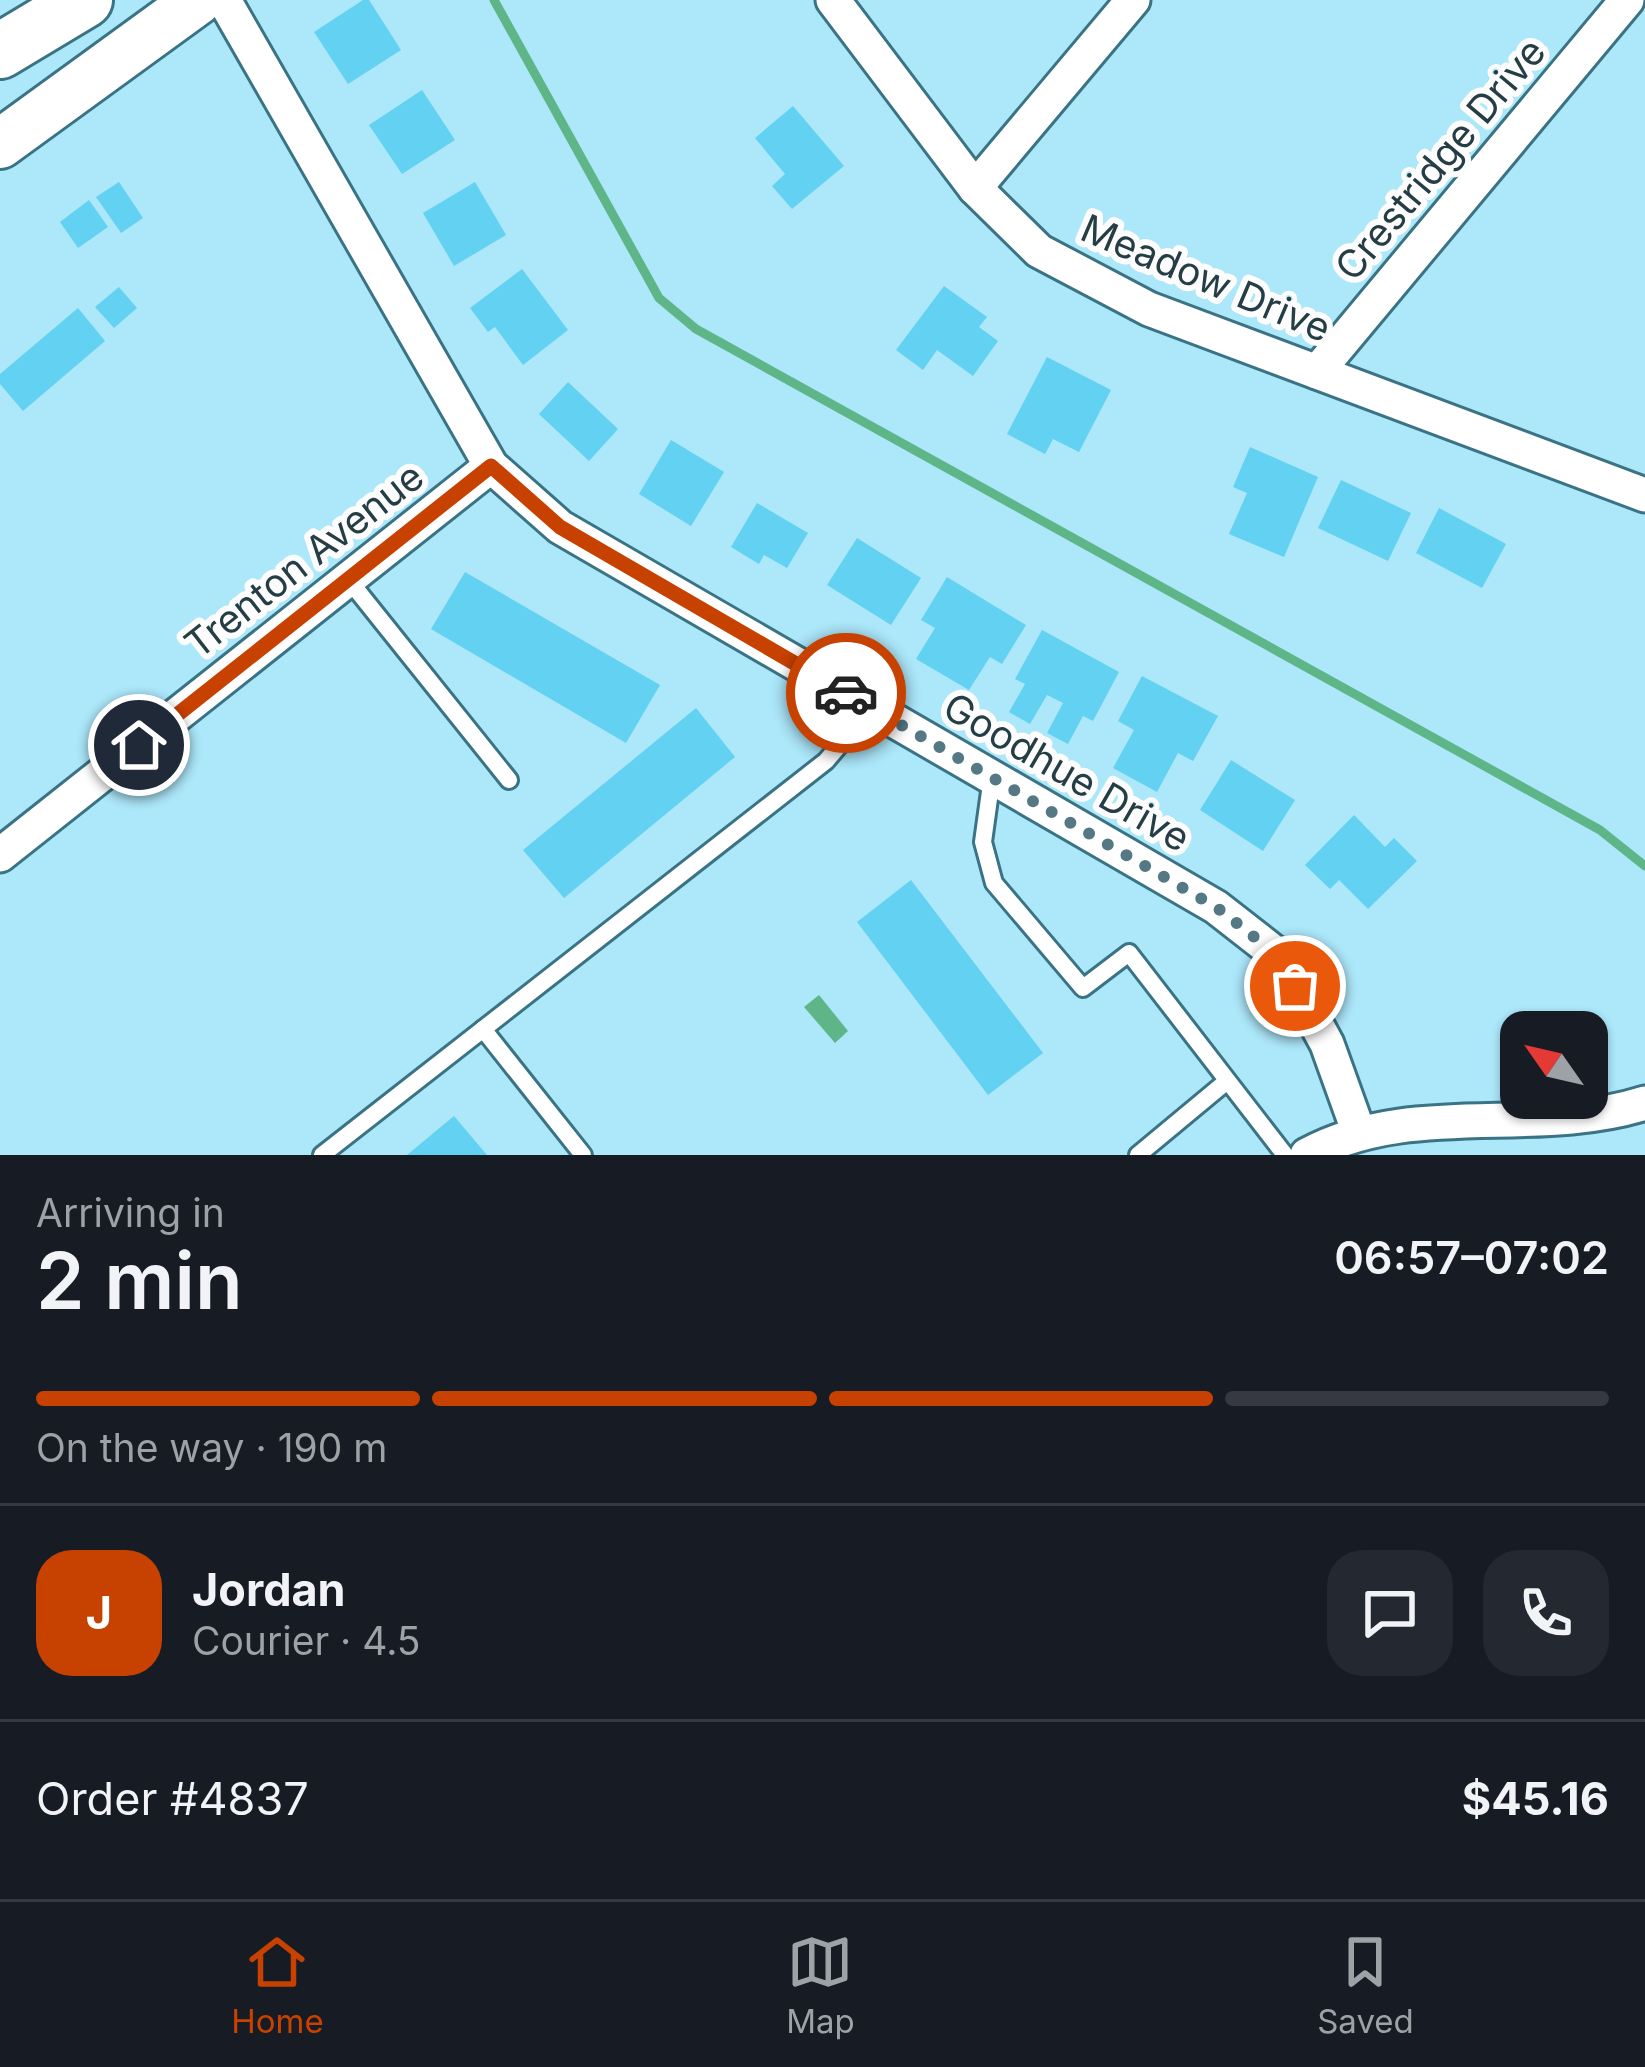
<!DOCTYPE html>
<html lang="en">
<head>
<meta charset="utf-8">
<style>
  body { margin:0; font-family:Inter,sans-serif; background:#242831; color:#f1f3f6; height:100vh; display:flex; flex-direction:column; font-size:45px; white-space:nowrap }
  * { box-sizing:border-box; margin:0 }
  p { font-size:39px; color:#9ea1a6 }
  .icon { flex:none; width:66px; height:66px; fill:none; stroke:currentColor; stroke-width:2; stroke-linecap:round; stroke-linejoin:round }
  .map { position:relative; height:1155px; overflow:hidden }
  .drawer { display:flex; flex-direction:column; background:#171b24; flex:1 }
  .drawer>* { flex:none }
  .needle { width:78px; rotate:304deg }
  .fabs { position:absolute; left:1500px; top:1011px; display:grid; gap:24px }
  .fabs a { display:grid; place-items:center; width:108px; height:108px; border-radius:24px; background:#171b24; box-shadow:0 3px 9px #0004; font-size:60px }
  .pin { position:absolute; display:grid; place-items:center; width:102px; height:102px; color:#fff; margin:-51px; border:6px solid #fff; border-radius:50%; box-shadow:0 3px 12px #0007 }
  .courier { position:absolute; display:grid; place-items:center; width:120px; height:120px; margin:-60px; border:9px solid #c74100; border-radius:50%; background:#fff; color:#222; box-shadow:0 3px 15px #0007 }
  .headline em { font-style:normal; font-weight:600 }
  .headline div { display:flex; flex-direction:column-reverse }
  .headline { display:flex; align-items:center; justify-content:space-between; height:204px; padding:0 36px }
  h1 { font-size:78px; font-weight:600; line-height:90px }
  .bar { display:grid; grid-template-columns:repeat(4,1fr); gap:18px 12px; align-content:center; height:144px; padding:0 36px }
  .bar i { height:15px; border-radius:9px; background:#363941 }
  .bar .current { background:#c74100 }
  .bar p { grid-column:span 4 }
  .line { display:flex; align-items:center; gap:30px; padding:0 36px; border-top:3px solid #363941 }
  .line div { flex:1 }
  .round { display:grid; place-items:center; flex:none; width:126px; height:126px; border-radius:36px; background:#242831 }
  .dock { display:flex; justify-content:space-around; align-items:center; height:168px; border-top:3px solid #363941; background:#171b24; font-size:33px; color:#9ea1a6 }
  .dock a { display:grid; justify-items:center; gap:6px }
  .dock .current { color:#c74100 }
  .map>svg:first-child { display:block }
  .water { fill:#5eb688 }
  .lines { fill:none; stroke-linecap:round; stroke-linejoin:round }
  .stream { stroke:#5eb688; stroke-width:9 }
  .building { fill:#63d1f1 }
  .service-casing { stroke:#3a7383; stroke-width:22 }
  .minor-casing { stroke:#3a7383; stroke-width:39 }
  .secondary-casing { stroke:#3a7383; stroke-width:54 }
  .primary-casing { stroke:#3a7383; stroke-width:60 }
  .service { stroke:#fff; stroke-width:16 }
  .minor { stroke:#fff; stroke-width:33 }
  .secondary { stroke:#fff; stroke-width:48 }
  .primary { stroke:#fff; stroke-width:54 }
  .done { stroke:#547884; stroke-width:12; stroke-dasharray:0 21.6 }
  .route { stroke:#c74100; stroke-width:15 }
  .labels { text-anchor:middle; stroke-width:12; stroke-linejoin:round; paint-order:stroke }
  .street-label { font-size:39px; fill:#253d45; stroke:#fdfdfd }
</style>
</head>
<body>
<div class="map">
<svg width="1645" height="1155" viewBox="0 0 1645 1155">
  <rect width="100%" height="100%" fill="#ace7fa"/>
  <path class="water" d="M819,995L848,1031L835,1043L804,1007Z"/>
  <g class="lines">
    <path class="stream" d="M494,0L659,298L696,329L1600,830L1645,866"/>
  </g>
  <g class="building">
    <path d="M363,0H369L401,50L348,84L314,32Z"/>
    <path d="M422,90L455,140L402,174L369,125Z"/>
    <path d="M793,106L844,166L792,209L772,186L785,174L755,138Z"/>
    <path d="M119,182L143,218L121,233L96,197Z"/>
    <path d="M475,182L506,235L454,266L423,213Z"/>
    <path d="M89,200L108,227L78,248L60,222Z"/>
    <path d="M522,269L568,330L523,365L495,327L488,332L470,308Z"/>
    <path d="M944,286L987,317L979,327L998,341L973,376L937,350L923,370L896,350Z"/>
    <path d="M119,287L137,308L114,328L95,307Z"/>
    <path d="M78,308L105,341L23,411L0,384V374Z"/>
    <path d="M1047,357L1111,390L1079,452L1053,439L1045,454L1007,434Z"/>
    <path d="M568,382L618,429L589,461L539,414Z"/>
    <path d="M671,440L724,472L691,526L639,494Z"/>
    <path d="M1250,447L1318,477L1284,557L1229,534L1247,493L1233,487Z"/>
    <path d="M1341,480L1411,513L1388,561L1318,528Z"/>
    <path d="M757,503L808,533L787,568L764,555L759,564L731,547Z"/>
    <path d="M1439,508L1506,544L1482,588L1416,553Z"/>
    <path d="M857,538L921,578L891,625L827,585Z"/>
    <path d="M465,572L660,685L626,743L431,629Z"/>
    <path d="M947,577L1026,625L1002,664L990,657L969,690L916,659L935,628L921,620Z"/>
    <path d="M1042,630L1119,672L1093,721L1083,716L1068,744L1047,733L1063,703L1047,695L1030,724L1009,712L1025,684L1015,679Z"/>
    <path d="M1142,676L1218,716L1193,761L1178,753L1157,792L1113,768L1134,730L1118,721Z"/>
    <path d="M696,708L735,757L564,898L523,850Z"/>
    <path d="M1231,760L1295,800L1263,851L1200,810Z"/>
    <path d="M1354,815L1385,847L1394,838L1417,861L1368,909L1339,880L1330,889L1305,865Z"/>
    <path d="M911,880L1043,1053L988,1095L857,922Z"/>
    <path d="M454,1116L487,1155H407Z"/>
  </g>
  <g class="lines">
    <g class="service-casing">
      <g id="service">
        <path d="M348,579L509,780"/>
        <path d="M992,777L983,842L994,883L1083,988L1129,953L1285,1155"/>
        <path d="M483,1029L583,1155"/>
        <path d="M322,1155L826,761L871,708"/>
        <path d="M1138,1155L1227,1081"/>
      </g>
    </g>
    <g class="minor-casing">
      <g id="minor">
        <path d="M224,0L491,466L560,527L1216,907L1280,957L1327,1044L1359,1133"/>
        <path d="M833,0L975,188L1039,251L1149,309L1645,495"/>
        <path d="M975,188L1133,0"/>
        <path d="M1317,372L1627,0"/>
        <path d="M0,855L491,466"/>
        <path d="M1307,1155C1412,1098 1535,1138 1645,1103"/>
      </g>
    </g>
    <g class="secondary-casing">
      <path id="secondary" d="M0,144L198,0"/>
    </g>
    <g class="primary-casing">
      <path id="primary" d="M0,51L85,0"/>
    </g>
    <use href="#service" class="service"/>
    <use href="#minor" class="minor"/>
    <use href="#secondary" class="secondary"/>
    <use href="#primary" class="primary"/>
  </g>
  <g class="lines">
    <path class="done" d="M846,693L1216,907L1280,957L1295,986"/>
    <path class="route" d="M139,745L491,466L560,527L846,693"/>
  </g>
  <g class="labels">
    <g class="street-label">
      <text transform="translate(1440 159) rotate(-50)" y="14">Crestridge Drive</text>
      <text transform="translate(1206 278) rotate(23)" y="14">Meadow Drive</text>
      <text transform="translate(304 560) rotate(-38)" y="14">Trenton Avenue</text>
      <text transform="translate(1067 772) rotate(30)" y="14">Goodhue Drive</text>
    </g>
  </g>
</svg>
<div class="fabs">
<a><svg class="needle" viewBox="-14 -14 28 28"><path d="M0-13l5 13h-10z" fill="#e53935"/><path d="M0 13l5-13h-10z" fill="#9ea1a6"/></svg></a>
</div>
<div class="pin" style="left:1295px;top:986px;background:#ea580c"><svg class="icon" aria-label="bag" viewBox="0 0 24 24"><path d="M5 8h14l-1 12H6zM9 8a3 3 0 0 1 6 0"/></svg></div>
<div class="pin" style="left:139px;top:745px;background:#1f2937"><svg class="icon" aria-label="home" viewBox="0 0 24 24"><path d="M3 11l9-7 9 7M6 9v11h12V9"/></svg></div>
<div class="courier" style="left:846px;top:693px"><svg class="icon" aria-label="car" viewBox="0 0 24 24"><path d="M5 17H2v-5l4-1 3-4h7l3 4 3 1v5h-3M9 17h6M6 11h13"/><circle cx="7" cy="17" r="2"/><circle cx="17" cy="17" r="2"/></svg></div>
</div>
<section class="drawer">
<div class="headline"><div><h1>2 min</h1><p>Arriving in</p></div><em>06:57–07:02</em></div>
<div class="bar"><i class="current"></i><i class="current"></i><i class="current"></i><i></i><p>On the way · 190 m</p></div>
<div class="line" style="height:216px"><b class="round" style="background:#c74100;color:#fff">J</b><div><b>Jordan</b><p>Courier · 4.5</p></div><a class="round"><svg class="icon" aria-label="chat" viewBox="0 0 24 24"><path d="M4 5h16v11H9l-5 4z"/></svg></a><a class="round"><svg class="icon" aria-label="phone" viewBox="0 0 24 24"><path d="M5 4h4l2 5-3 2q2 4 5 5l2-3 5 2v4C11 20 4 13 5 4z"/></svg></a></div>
<div class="line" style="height:156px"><div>Order #4837</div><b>$45.16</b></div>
</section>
<nav class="dock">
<a class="current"><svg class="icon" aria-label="home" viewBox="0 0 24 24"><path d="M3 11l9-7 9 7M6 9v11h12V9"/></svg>Home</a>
<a><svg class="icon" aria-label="map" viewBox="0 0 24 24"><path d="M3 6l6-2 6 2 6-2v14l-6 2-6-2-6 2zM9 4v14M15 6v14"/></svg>Map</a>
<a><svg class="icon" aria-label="saved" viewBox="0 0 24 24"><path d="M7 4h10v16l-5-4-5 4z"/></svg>Saved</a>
</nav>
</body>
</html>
